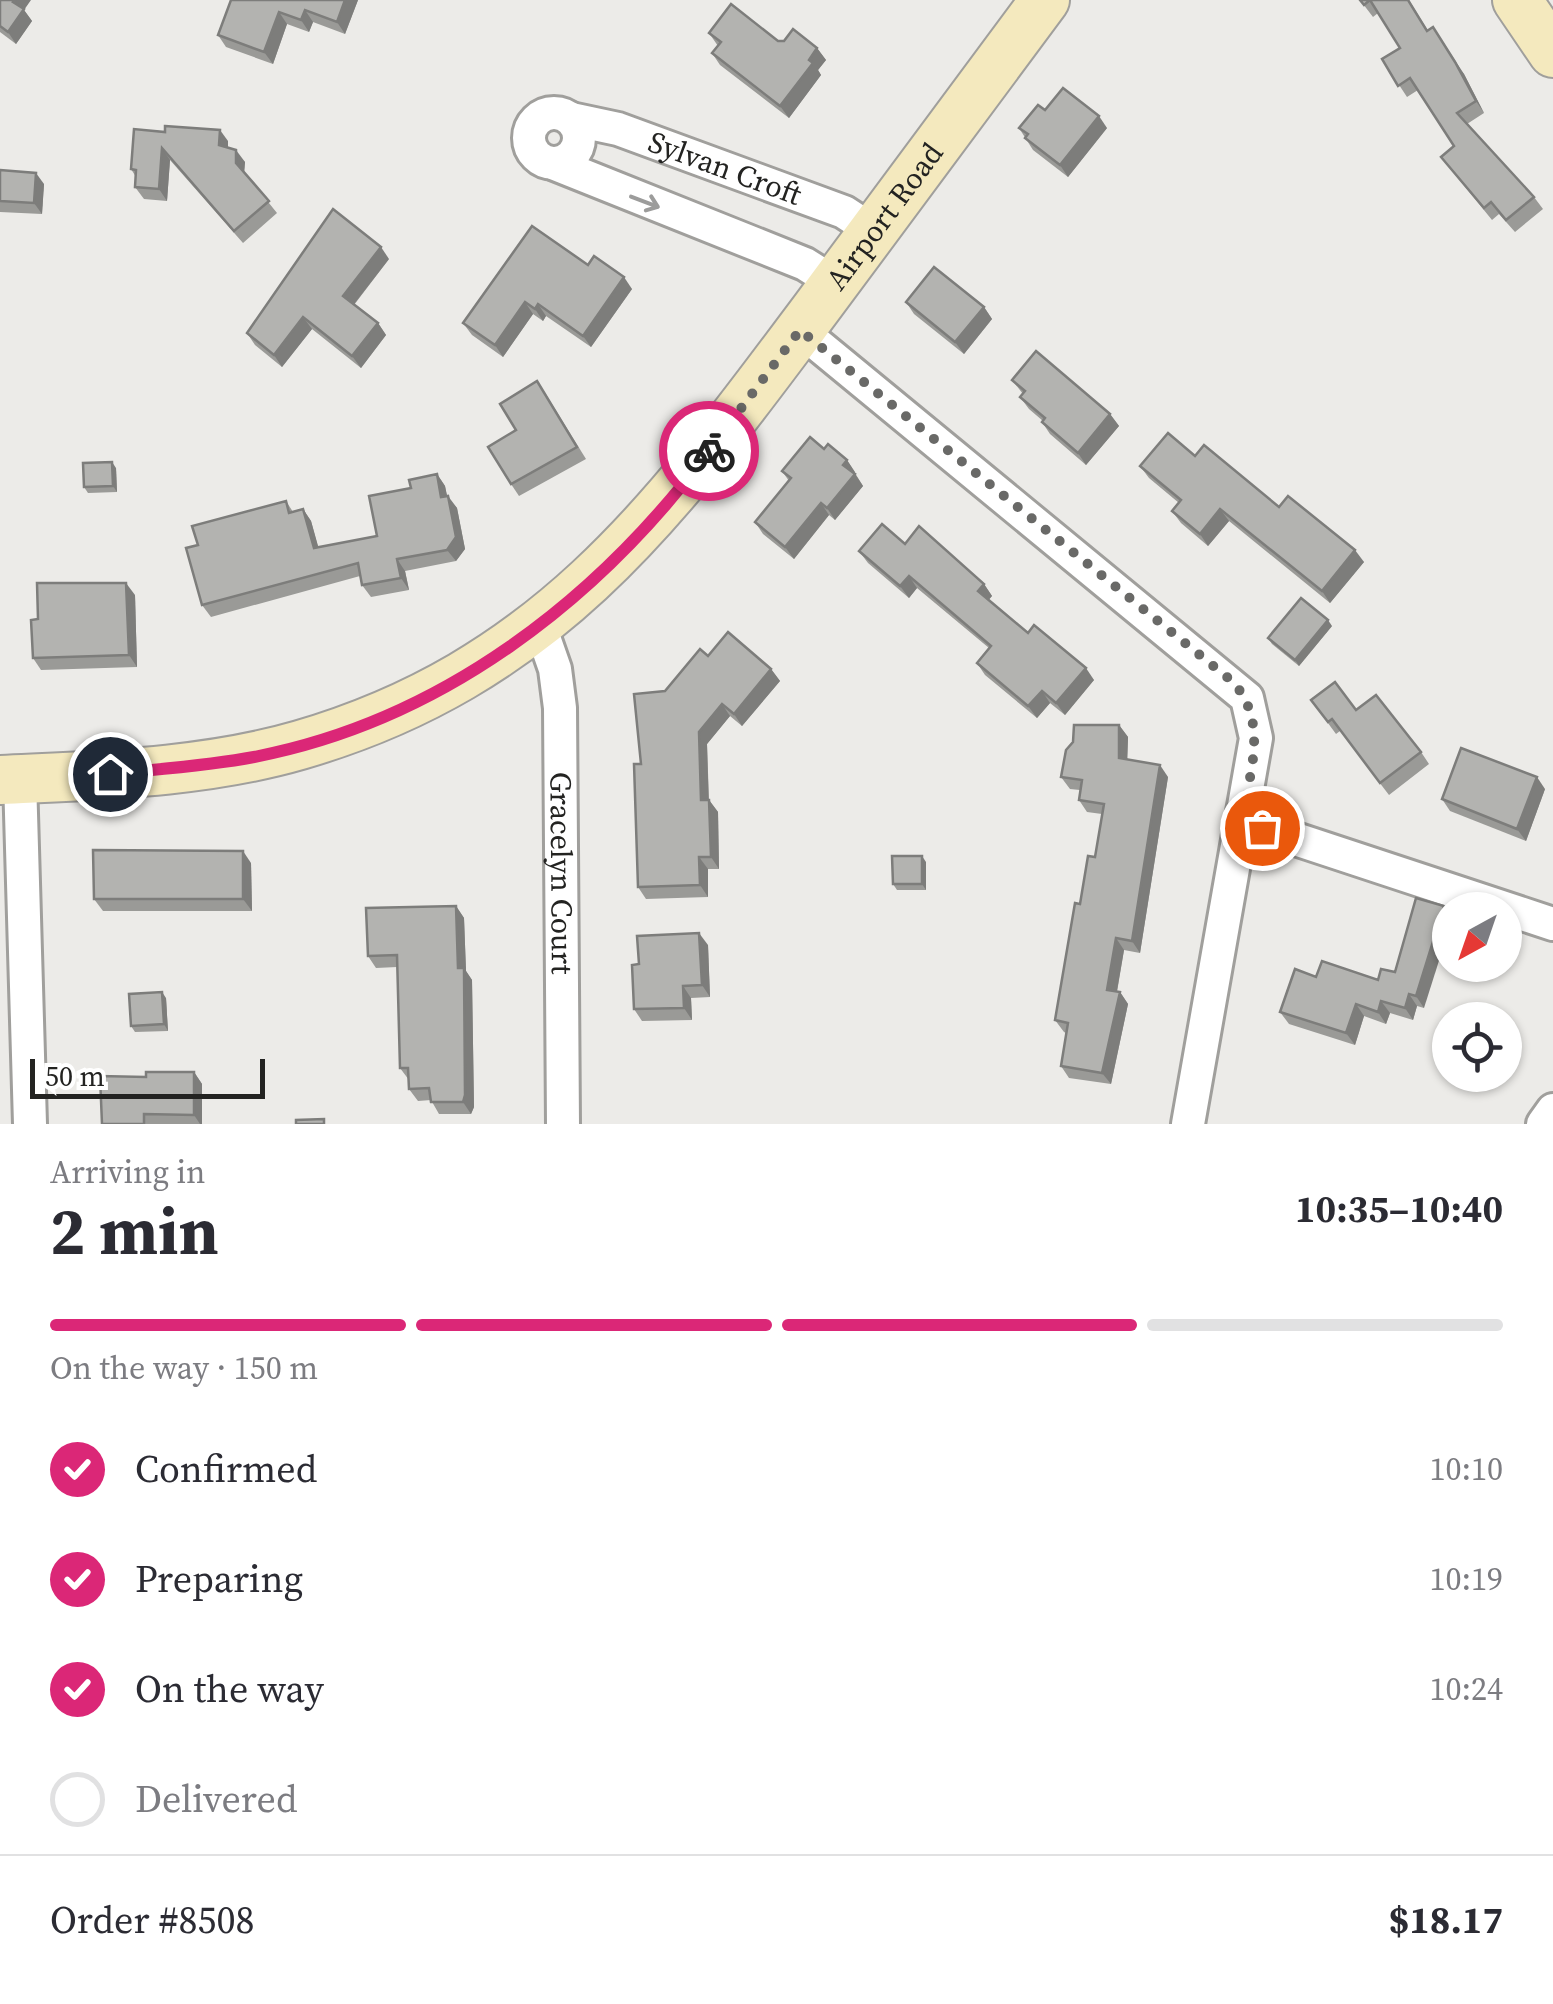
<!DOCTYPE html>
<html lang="en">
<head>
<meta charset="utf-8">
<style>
  body { margin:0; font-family:"Source Serif 4",serif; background:#f2f2f3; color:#2b2b33; height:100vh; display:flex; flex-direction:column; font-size:38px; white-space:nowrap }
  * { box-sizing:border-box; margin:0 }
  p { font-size:32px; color:#7c7c81 }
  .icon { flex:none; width:55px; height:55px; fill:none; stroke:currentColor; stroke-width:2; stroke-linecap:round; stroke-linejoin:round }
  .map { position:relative; height:1124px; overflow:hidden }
  .panel { display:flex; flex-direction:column; background:#fff; flex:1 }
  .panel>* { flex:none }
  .needle { width:65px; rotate:220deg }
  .tools { position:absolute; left:1432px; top:892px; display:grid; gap:20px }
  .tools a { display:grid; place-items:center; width:90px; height:90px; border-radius:50%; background:#fff; box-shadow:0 2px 8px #0004; font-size:50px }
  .scale { position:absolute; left:30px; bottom:25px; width:235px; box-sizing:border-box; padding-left:10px; border:5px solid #232321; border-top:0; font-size:28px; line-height:35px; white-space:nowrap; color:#232321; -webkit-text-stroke:8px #fff; paint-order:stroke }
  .pin { position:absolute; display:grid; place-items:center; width:85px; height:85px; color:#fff; margin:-42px; border:5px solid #fff; border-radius:50%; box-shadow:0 2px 10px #0007 }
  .courier { position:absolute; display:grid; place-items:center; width:100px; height:100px; margin:-50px; border:8px solid #db2777; border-radius:50%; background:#fff; color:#222; box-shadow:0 2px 12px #0007 }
  .head em { font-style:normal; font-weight:700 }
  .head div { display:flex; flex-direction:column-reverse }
  .head { display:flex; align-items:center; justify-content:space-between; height:170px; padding:0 50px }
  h1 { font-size:65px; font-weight:700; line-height:75px }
  .bar { display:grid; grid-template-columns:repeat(4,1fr); gap:15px 10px; align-content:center; height:120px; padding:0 50px }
  .bar i { height:12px; border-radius:8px; background:#e1e1e2 }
  .bar .current { background:#db2777 }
  .bar p { grid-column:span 4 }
  .line { display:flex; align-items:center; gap:25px; padding:0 50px; border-top:2px solid #e1e1e2 }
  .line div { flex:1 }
  ol { padding:0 50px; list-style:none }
  li { display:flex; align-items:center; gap:30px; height:110px }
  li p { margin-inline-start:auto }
  li .icon { padding:10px; border-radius:50%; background:#db2777; color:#fff; stroke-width:4 }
  li:last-child { color:#7c7c81 }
  li i { width:55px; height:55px; border:5px solid #e1e1e2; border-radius:50% }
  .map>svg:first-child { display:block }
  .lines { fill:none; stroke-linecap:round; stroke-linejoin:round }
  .street-casing { stroke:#a09f9c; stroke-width:38 }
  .secondary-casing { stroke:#a09f9c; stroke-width:52 }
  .street { stroke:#fff; stroke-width:32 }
  .secondary { stroke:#f4e9be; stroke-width:48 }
  .wall { fill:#9a9a97 }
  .shaded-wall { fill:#7d7d7b }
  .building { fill:#b3b3b0; stroke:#7d7d7b; stroke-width:2.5 }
  .oneway { stroke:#9c9c9b }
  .done { stroke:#696967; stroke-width:10; stroke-dasharray:0 18 }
  .route { stroke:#db2777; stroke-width:12 }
  .labels { text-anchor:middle; stroke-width:8; stroke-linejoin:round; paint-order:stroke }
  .street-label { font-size:30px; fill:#232321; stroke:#fff }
</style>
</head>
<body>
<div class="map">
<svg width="1553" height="1124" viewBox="0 0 1553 1124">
  <rect width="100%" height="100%" fill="#ecebe8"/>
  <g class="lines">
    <g class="street-casing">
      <g id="street">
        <circle cx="554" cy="138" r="25"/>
        <path id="s1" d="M571,119L618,129L844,212L873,231"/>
        <path d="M555,164L805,264L835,283"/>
        <path d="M800,330L1247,698L1256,738L1188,1124"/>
        <path id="s2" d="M540,626L555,669L560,708L563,1124"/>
        <path d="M20,779L30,1124"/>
        <path d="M1241,821L1553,924"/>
        <path d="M1543,1124L1553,1110"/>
      </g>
    </g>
    <g class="secondary-casing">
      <g id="secondary">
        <path d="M1517,0L1553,53"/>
        <path id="s3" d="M0,780C100,775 204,773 300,745C550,672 667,508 815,310C892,207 968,103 1045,0"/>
      </g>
    </g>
    <use href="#street" class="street"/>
    <use href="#secondary" class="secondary"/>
  </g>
  <g class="wall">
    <path d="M0,0L24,10L32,21L16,44L0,32Z"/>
    <path d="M231,0H358L345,34L313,22L309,32L287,24L273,64L226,47L218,35Z"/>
    <path d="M1360,0H1409L1428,31L1464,74L1484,113L1467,124L1534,197L1543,209L1515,232L1499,214L1492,220L1441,157L1454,146L1418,90L1407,97L1382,59L1400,48L1378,13L1373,17Z"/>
    <path d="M709,33L778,41L817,48L826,60L818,70L821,75L789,118L720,65L712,53L718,46Z"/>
    <path d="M1045,110L1107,128L1068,177L1033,150L1019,128Z"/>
    <path d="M134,129L228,141V148L245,162L244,172L277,213L243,243L170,160L167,201L144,199L135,187L136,177L131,169Z"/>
    <path d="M0,170L44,184L42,214L0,212Z"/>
    <path d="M389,259L354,305L378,323L386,335L361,368L312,329L282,367L255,345L247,333Z"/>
    <path d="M588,265L632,289L591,347L546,316L543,321L533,314L503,357L472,335L463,323Z"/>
    <path d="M906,302L984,307L992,319L964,354L914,314Z"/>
    <path d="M1012,380L1110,414L1119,426L1086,465L1050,434L1042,422L1043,421L1029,409L1020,397L1023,394Z"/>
    <path d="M545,393L586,459L519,496L511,484L516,430Z"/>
    <path d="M824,449L847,460L863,486L835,520L829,515L794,559L763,534L755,522L789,481L782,471Z"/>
    <path d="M1195,456L1279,507L1364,562L1330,603L1229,521L1208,546L1181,523L1172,511L1179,503L1149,478L1140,466Z"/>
    <path d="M116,468L117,492L88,493L84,487Z"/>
    <path d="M437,474L445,486L447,497L457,508L465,549L456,561L405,571L409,590L371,597L362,585L360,576L211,617L202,605L198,545L286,501L293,512L303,509L311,521L318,547L377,536L411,488Z"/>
    <path d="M905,544L984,584L992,596L988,600L1028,633L1094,680L1065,715L1050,703L1037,718L985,675L977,663L989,648L917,588L909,598L868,563L859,551Z"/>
    <path d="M135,595L137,667L41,670L33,658L38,619Z"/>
    <path d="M1332,626L1299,666L1272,644L1268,638Z"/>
    <path d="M708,656L771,669L780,681L742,726L730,716L707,744L709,800L718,812L719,869H708V897L646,899L638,887L641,764L665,691Z"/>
    <path d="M1311,700L1356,710L1421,752L1429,764L1389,795L1340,731L1336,734Z"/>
    <path d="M1119,725L1128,737L1127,760L1168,777L1140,953L1124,950L1117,992H1120L1128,1004L1111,1084L1069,1078L1061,1066L1066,1033L1064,1032L1055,1020L1080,904L1095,857L1102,814L1087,812L1079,800L1080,790L1070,789L1061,777Z"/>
    <path d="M1545,789L1526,841L1450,811L1442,799Z"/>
    <path d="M926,862V890H897L893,884Z"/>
    <path d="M251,863L252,911H103L94,899Z"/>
    <path d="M1416,898L1424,1008L1417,1006L1413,1020L1390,1013L1386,1024L1364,1016L1355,1045L1289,1024L1280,1012L1395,972Z"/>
    <path d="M456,906L464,918L466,971L472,980L474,1107L471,1114H439L431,1100L418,1101L409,1089V1080L400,1068L397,967L376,968L368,956Z"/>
    <path d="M708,945L710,997L691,998L692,1020L642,1021L634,1009L639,964Z"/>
    <path d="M166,998L168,1031L135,1032L131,1026Z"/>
    <path d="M194,1072L202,1084V1124H102L146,1077Z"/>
  </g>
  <g class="shaded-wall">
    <path d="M15,0H31L24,10L32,21L16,44L8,32Z"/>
    <path d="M345,0H358L345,34L337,22Z"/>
    <path d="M305,10L313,22L309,32L301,20Z"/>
    <path d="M279,12L287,24L273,64L264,52Z"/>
    <path d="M1433,27L1464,74L1484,113L1476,101Z"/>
    <path d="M817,48L826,60L818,70L821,75L789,118L780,106Z"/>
    <path d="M1099,116L1107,128L1068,177L1060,165Z"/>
    <path d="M220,130L228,141V157L219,145Z"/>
    <path d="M162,148L170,160L167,201L159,189Z"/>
    <path d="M236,150L245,162L244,175L236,163Z"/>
    <path d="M36,173L44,184L42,214L34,203Z"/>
    <path d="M381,247L389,259L351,308L343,296Z"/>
    <path d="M624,277L632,289L591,347L583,336Z"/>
    <path d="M525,302L533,314L503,357L495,345Z"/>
    <path d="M538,304L546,316L543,321L535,309Z"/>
    <path d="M984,307L992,319L964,354L955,342Z"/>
    <path d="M303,317L312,329L282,367L274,355Z"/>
    <path d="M378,323L386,335L361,368L352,356Z"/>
    <path d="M1110,414L1119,426L1086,465L1078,453Z"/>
    <path d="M847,460L855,472L852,477L843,465Z"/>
    <path d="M112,462L116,468L117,492L113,486Z"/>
    <path d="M437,474L445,486L450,509L441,497Z"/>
    <path d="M855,474L863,486L835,520L827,508Z"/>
    <path d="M448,496L457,508L465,549L456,561L447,550Z"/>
    <path d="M821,503L829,515L794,559L785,547Z"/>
    <path d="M303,509L311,521L322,560L314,548Z"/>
    <path d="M1220,509L1229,521L1208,546L1200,534Z"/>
    <path d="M1355,550L1364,562L1330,603L1322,591Z"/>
    <path d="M397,559L405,571L409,590L401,578Z"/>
    <path d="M909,576L917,588L909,598L900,586Z"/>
    <path d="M126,583L135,595L137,667L129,655Z"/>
    <path d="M984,584L992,596L986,603L978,591Z"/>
    <path d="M1328,620L1332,626L1299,666L1295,660Z"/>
    <path d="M1086,668L1094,680L1065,715L1056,703Z"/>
    <path d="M771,669L780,681L742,726L734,714Z"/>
    <path d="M1042,691L1050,703L1037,718L1028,706Z"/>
    <path d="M722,704L730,716L707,744L709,812L701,800L699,732Z"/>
    <path d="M1119,725L1128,737L1127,770L1119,758Z"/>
    <path d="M1160,765L1168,777L1140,953L1132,941Z"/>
    <path d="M1537,777L1545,789L1526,841L1517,829Z"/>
    <path d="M709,800L718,812L719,869L711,857Z"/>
    <path d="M243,851L251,863L252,911L243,899Z"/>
    <path d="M922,856L926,862V890L922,884Z"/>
    <path d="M699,857L708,869V897L700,885Z"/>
    <path d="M456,906L464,918L466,971L472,980L474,1107L471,1114L463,1102Z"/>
    <path d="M1444,906L1450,914V926L1424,1008L1416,996Z"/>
    <path d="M699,933L708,945L710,997L702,985Z"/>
    <path d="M1116,938L1124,950L1115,1002L1107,990Z"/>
    <path d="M683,986L691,998L692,1020L684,1008Z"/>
    <path d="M162,992L166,998L168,1031L164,1024Z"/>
    <path d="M1120,992L1128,1004L1111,1084L1102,1073Z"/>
    <path d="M1409,994L1417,1006L1413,1020L1405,1008Z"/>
    <path d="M1381,1001L1390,1013L1386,1024L1378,1012Z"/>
    <path d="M1356,1004L1364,1016L1355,1045L1346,1033Z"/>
    <path d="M194,1072L202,1084V1124H200L194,1115Z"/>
  </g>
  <g class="building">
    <path d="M0,0H15L13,2L24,9L8,32L0,26Z"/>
    <path d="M231,0H345L337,22L305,10L301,20L279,12L264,52L218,35Z"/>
    <path d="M1360,0H1408L1427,31L1433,27L1455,62L1476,101L1457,113L1534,197L1506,220L1491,202L1484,208L1441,157L1454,146L1410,78L1398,86L1382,59L1400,48L1370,0L1364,5Z"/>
    <path d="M731,4L778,41H784L793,29L817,48L809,60L813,63L780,106L712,53L721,42L709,33Z"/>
    <path d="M1063,88L1099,116L1060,165L1025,138L1028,134L1019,128L1038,105L1045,110Z"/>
    <path d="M165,126L220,130L219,145L236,150V163L269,201L234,231L162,148L159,189L135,187L136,170L131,169L134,129L165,132Z"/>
    <path d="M0,170L36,173L34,203L0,201Z"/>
    <path d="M333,209L381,247L343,296L378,323L352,356L303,317L274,355L247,333Z"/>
    <path d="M532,226L588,265L594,256L624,277L583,336L538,304L535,309L525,302L495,345L463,323Z"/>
    <path d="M934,267L984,307L955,342L906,302Z"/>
    <path d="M1036,351L1110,414L1078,453L1042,422L1045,418L1020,397L1025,391L1012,380Z"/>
    <path d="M537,381L577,447L511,484L488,447L516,430L500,404Z"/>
    <path d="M1168,433L1195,456L1204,445L1279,507L1288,496L1355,550L1322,591L1220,509L1200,534L1172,511L1181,500L1140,466Z"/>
    <path d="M810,437L824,449L828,444L847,460L843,465L855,474L827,508L821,503L785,547L755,522L791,478L782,471Z"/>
    <path d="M112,462L113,486L84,487L83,463Z"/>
    <path d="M437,474L441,497L448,496L456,537L447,550L397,559L401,578L362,585L358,563L202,605L186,548L198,545L192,526L286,501L289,513L303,509L314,548L377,536L369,496L411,488L409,480Z"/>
    <path d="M882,524L905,544L919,526L984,584L978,591L1028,633L1034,625L1086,668L1056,703L1042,691L1028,706L977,663L991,646L909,576L900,586L859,551Z"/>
    <path d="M37,583H126L129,655L33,658L31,620L38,619Z"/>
    <path d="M1301,598L1328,620L1295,660L1268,638Z"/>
    <path d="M728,632L771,669L734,714L722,704L699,732L701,800H709L711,857H699L700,885L638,887L634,764H641L634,694L665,691L700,649L708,656Z"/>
    <path d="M1335,682L1356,710L1376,695L1421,752L1380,783L1332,719L1328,722L1311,700Z"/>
    <path d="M1074,725H1119V758L1160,765L1132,941L1116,938L1107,990L1120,992L1102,1073L1061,1066L1068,1023L1055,1020L1075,903L1080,904L1088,856L1095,857L1104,804L1079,800L1082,780L1061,777L1066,750L1073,742Z"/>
    <path d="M1461,748L1537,777L1517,829L1442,799Z"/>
    <path d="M93,850L243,851V899H94Z"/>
    <path d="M892,856H922V884H893Z"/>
    <path d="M1416,898L1444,906L1416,996L1409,994L1405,1008L1381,1001L1378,1012L1356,1004L1346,1033L1280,1012L1295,969L1316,977L1322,961L1378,980L1381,969L1395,972Z"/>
    <path d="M456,906L458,968H464L465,1095L463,1102H431L429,1088L409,1089L408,1068H400L397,955L368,956L366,908Z"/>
    <path d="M699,933L702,985L683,986L684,1008L634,1009L632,965L639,964L637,936Z"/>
    <path d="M162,992L164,1024L131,1026L129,994Z"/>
    <path d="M146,1072H194V1115L144,1114V1124H102L100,1076L146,1077Z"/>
    <path d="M324,1119V1124H296V1120Z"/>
  </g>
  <defs><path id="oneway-shaft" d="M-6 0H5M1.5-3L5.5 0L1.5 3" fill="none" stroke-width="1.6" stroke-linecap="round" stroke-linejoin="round" transform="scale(2.5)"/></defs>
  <use class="oneway" href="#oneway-shaft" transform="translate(645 202) rotate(21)"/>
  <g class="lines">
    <path class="done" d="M709,451L800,330L1233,682C1269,723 1250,772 1241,822L1262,828"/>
    <path class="route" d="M110,774C158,769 207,766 254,757C441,721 597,601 709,451"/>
  </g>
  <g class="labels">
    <g class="street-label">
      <text dy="10" stroke="none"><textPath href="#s1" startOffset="162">Sylvan Croft</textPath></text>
      <text dy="10" stroke="none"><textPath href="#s3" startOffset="1108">Airport Road</textPath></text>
      <text dy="10" stroke="none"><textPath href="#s2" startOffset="250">Gracelyn Court</textPath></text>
    </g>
  </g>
</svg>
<div class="tools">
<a><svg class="needle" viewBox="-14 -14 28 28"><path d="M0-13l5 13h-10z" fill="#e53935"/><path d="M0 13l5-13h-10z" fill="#7c7c81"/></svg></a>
<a><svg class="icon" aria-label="locate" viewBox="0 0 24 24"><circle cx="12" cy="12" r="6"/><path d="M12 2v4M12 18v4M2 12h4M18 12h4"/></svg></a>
</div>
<div class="scale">50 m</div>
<div class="pin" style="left:1262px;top:828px;background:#ea580c"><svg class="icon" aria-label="bag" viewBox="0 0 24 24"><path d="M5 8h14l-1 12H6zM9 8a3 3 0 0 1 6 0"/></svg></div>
<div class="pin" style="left:110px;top:774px;background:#1f2937"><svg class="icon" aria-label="home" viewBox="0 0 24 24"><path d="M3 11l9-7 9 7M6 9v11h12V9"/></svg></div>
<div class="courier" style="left:709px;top:451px"><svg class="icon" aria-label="bike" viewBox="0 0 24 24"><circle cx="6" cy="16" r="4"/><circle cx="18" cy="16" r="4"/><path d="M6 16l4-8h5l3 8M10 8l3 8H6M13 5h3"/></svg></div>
</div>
<section class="panel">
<div class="head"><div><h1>2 min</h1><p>Arriving in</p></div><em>10:35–10:40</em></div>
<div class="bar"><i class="current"></i><i class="current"></i><i class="current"></i><i></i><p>On the way · 150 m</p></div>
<ol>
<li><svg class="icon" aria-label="check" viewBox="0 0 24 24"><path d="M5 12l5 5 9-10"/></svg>Confirmed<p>10:10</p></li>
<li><svg class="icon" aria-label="check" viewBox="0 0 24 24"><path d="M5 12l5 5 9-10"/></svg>Preparing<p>10:19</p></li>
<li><svg class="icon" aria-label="check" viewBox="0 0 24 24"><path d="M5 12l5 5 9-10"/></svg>On the way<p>10:24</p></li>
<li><i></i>Delivered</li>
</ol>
<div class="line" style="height:130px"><div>Order #8508</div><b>$18.17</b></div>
</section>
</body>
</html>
